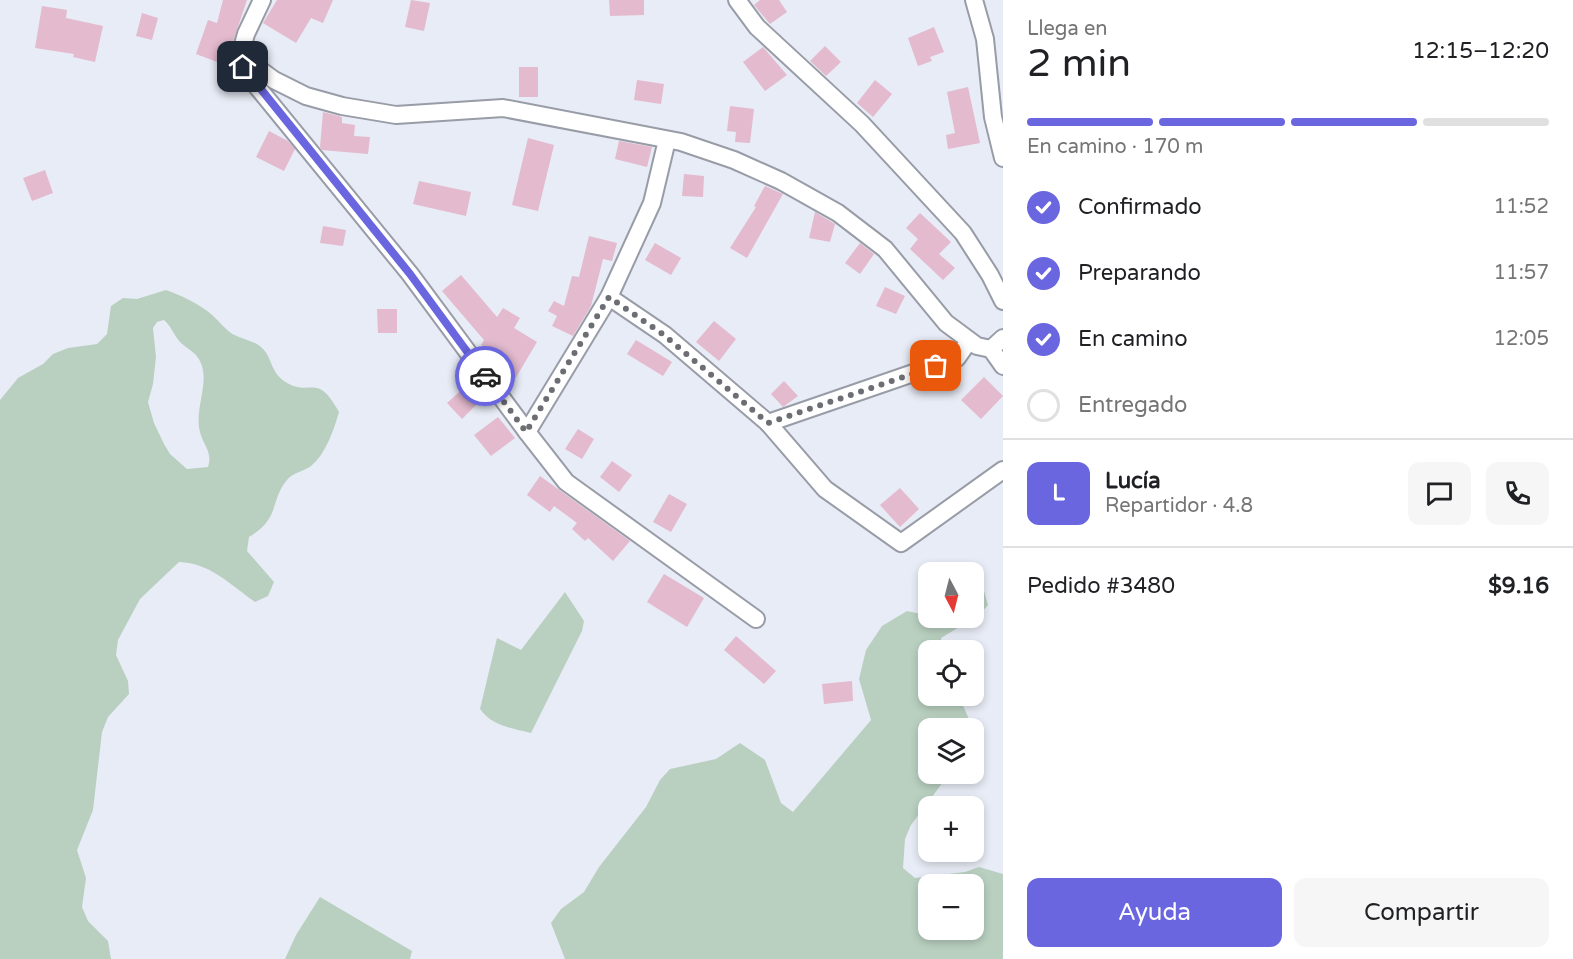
<!DOCTYPE html>
<html lang="es">
<head>
<meta charset="utf-8">
<style>
  body { margin:0; font-family:"Varela Round",sans-serif; background:#f6f6f6; color:#202124; height:100vh; display:flex; flex-direction:column; font-size:22px; white-space:nowrap }
  * { box-sizing:border-box; margin:0 }
  p { font-size:20px; color:#757577 }
  .icon { flex:none; width:33px; height:33px; fill:none; stroke:currentColor; stroke-width:2; stroke-linecap:round; stroke-linejoin:round }
  .map { position:relative; flex:1; overflow:hidden }
  .drawer { display:flex; flex-direction:column; background:#fff; width:570px }
  .drawer>* { flex:none }
  .needle { width:39px; rotate:173deg }
  .tools { position:absolute; left:918px; top:562px; display:grid; gap:12px }
  .tools a { display:grid; place-items:center; width:66px; height:66px; border-radius:12px; background:#fff; box-shadow:0 3px 9px #0003; font-size:30px }
  .pin { position:absolute; display:grid; place-items:center; width:51px; height:51px; color:#fff; margin:-26px; border-radius:12px; box-shadow:0 3px 9px #0006 }
  .courier { position:absolute; display:grid; place-items:center; width:60px; height:60px; margin:-30px; border:4px solid #6a66e0; border-radius:50%; background:#fff; color:#222; box-shadow:0 2px 8px #0007 }
  .summary em { font-style:normal; font-weight:600 }
  .summary div { display:flex; flex-direction:column-reverse }
  .summary { display:flex; align-items:center; justify-content:space-between; height:102px; padding:0 24px }
  h1 { font-size:39px; font-weight:600; line-height:45px }
  .bar { display:grid; grid-template-columns:repeat(4,1fr); gap:9px 6px; align-content:center; height:72px; padding:0 24px }
  .bar i { height:8px; border-radius:4px; background:#e0e0e0 }
  .bar .selected { background:#6a66e0 }
  .bar p { grid-column:span 4 }
  .line { display:flex; align-items:center; gap:15px; padding:0 24px; border-top:2px solid #e0e0e0 }
  .line div { flex:1 }
  .round { display:grid; place-items:center; flex:none; width:63px; height:63px; border-radius:12px; background:#f6f6f6 }
  ol { padding:0 24px; list-style:none }
  li { display:flex; align-items:center; gap:18px; height:66px }
  li p { margin-inline-start:auto }
  li .icon { padding:6px; border-radius:50%; background:#6a66e0; color:#fff; stroke-width:4 }
  li:last-child { color:#757577 }
  li i { width:33px; height:33px; border:3px solid #e0e0e0; border-radius:50% }
  .primary-button { display:flex; gap:12px; margin-top:auto; padding:12px 24px }
  .primary-button a { flex:1; height:69px; border-radius:12px; background:#6a66e0; color:#fff; font-size:24px; font-weight:600; line-height:69px; text-align:center }
  .primary-button a+a { background:#f6f6f6; color:#202124 }
  main { display:flex; flex:1; min-height:0 }
  .map>svg:first-child { display:block }
  .green { fill:#b9d0c0; fill-rule:evenodd }
  .building { fill:#e3bace }
  .lines { fill:none; stroke-linecap:round; stroke-linejoin:round }
  .minor-casing { stroke:#989ca6; stroke-width:20 }
  .minor { stroke:#fff; stroke-width:16 }
  .done { stroke:#6c6e74; stroke-width:6; stroke-dasharray:0 10.8 }
  .route { stroke:#6a66e0; stroke-width:8 }
</style>
</head>
<body>
<main>
<div class="map">
<svg width="1003" height="959" viewBox="0 0 1003 959">
  <rect width="100%" height="100%" fill="#e8ecf6"/>
  <g class="green">
    <path d="M166,290C182,296 198,303 211,314C218,320 223,327 231,333C240,339 253,340 261,347C272,356 270,371 284,381C311,399 316,370 339,412C334,429 326,454 311,466C305,471 292,473 287,480C269,502 281,518 249,537L247,551L274,582L268,596L255,602C231,585 210,563 179,562L140,599L118,640L116,655L128,681L129,694L108,717L102,732L93,810L77,850L86,878L82,907L88,921L108,941L111,959H0V400L18,378L43,364L53,354L68,348L97,344L107,334L111,306L123,298L137,299ZM164,320C172,327 174,336 181,343C185,347 191,350 195,354C215,376 193,406 200,432C203,445 213,452 208,467L187,469L170,454L164,444L154,423L148,402L153,384L156,357L153,328L157,322Z"/>
    <path d="M974,587L984,591L988,605L979,615L941,638L943,651H928V696H959L968,717L969,729H928V774H949L911,825L905,839L903,868L915,878L965,872L979,867L1003,874V959H565L551,923L561,909L584,892L599,867L646,807L660,780L670,769L716,759L740,743L765,760L781,803L793,812L871,720L859,679L866,650L882,626L907,611L921,614L928,613V618H974ZM928,885H974V930H928Z"/>
    <path d="M565,592L584,621L582,631L531,733C511,728 492,726 480,709L497,638L521,650Z"/>
    <path d="M320,897L412,951L410,959H285L296,935Z"/>
  </g>
  <g class="building">
    <path d="M223,0H247L225,65L196,54L208,20L217,23Z"/>
    <path d="M277,0H333L323,23L311,18L296,43L263,23Z"/>
    <path d="M411,0L430,3L424,31L405,27Z"/>
    <path d="M609,0H644V15L610,16Z"/>
    <path d="M760,0H779L787,12L770,24L754,5Z"/>
    <path d="M42,6L67,10L66,18L103,26L95,62L73,57L74,54L35,48Z"/>
    <path d="M142,13L158,18L152,40L136,36Z"/>
    <path d="M934,27L944,52L930,57L932,61L918,66L908,38Z"/>
    <path d="M825,46L841,62L826,76L810,61Z"/>
    <path d="M763,47L787,75L765,91L743,62Z"/>
    <rect x="519" y="67" width="19" height="30"/>
    <path d="M637,80L664,84L661,104L634,100Z"/>
    <path d="M875,80L892,94L873,117L857,103Z"/>
    <path d="M968,87L980,143L948,149L946,135L955,133L947,92Z"/>
    <path d="M730,106L754,109L750,143L735,142L736,132L727,131Z"/>
    <path d="M323,112L342,117V123L355,125L354,136L370,137L368,154L322,150L320,147Z"/>
    <path d="M269,131L288,141L295,149L284,171L256,157Z"/>
    <path d="M528,138L554,145L538,211L512,205Z"/>
    <path d="M619,141L652,147L647,167L615,159Z"/>
    <path d="M45,170L53,193L32,201L23,178Z"/>
    <path d="M684,174L704,176L703,197L682,196Z"/>
    <path d="M419,181L471,192L466,216L413,204Z"/>
    <path d="M765,186L783,194L747,258L730,248L756,207L754,206Z"/>
    <path d="M815,212L835,224L830,242L809,238Z"/>
    <path d="M920,213L951,242L939,254L955,268L943,280L910,249L918,239L906,228Z"/>
    <path d="M323,226L346,230L343,246L320,243Z"/>
    <path d="M589,236L617,243L612,261L603,259L591,306L573,336L552,326L557,316L548,311L554,301L564,306L572,276L579,277Z"/>
    <path d="M655,243L681,258L671,275L645,260Z"/>
    <path d="M860,243L874,254L860,274L845,263Z"/>
    <path d="M461,275L497,317L503,308L520,318L514,328L537,342L515,379L505,373L511,363L481,345L484,340L442,291Z"/>
    <path d="M885,287L905,296L896,314L876,306Z"/>
    <path d="M377,309H397V333H378Z"/>
    <path d="M714,321L736,339L719,361L696,342Z"/>
    <path d="M636,340L672,362L663,376L627,354Z"/>
    <path d="M984,377L1003,396L981,419L961,400Z"/>
    <path d="M784,381L798,396L783,407L771,394Z"/>
    <path d="M467,385L481,400L462,419L447,403Z"/>
    <path d="M498,417L515,438L491,456L474,435Z"/>
    <path d="M578,429L594,439L582,459L565,449Z"/>
    <path d="M612,461L632,475L619,492L600,477Z"/>
    <path d="M540,476L630,541L613,561L588,538L585,541L572,529L577,523L554,506L550,512L527,495Z"/>
    <path d="M900,488L919,509L900,527L880,505Z"/>
    <path d="M669,494L687,504L671,532L653,522Z"/>
    <path d="M664,574L704,598L687,627L647,602Z"/>
    <path d="M736,636L776,671L764,684L724,650Z"/>
    <path d="M852,681L853,701L824,704L822,684Z"/>
  </g>
  <g class="lines">
    <g class="minor-casing">
      <g id="minor">
        <path d="M262,0L246,34L240,55L274,80L306,96L342,106L396,115L503,108L681,142L734,160L781,181L838,213L885,249L946,323L977,346L991,349L1003,338"/>
        <path d="M737,0L757,27L862,124L963,233L990,275L1003,301"/>
        <path d="M974,0L985,39L993,117L1003,158"/>
        <path d="M240,55L244,67L250,78L410,274L527,432L609,297L652,203L667,140"/>
        <path d="M609,297L665,335L768,423L825,489L901,543L1003,470"/>
        <path d="M991,349L1003,366"/>
        <path d="M768,423L957,358L969,341"/>
        <path d="M527,432L566,482L756,619"/>
      </g>
    </g>
    <use href="#minor" class="minor"/>
  </g>
  <g class="lines">
    <path class="done" d="M485,376L526,432L609,297L664,335L768,423L936,366"/>
    <path class="route" d="M243,67L410,274L485,376"/>
  </g>
</svg>
<div class="tools">
<a><svg class="needle" viewBox="-14 -14 28 28"><path d="M0-13l5 13h-10z" fill="#e53935"/><path d="M0 13l5-13h-10z" fill="#757577"/></svg></a>
<a><svg class="icon" aria-label="locate" viewBox="0 0 24 24"><circle cx="12" cy="12" r="6"/><path d="M12 2v4M12 18v4M2 12h4M18 12h4"/></svg></a>
<a><svg class="icon" aria-label="layers" viewBox="0 0 24 24"><path d="M12 4l9 5-9 5-9-5zM3 14l9 5 9-5"/></svg></a>
<a>+</a>
<a>−</a>
</div>
<div class="pin" style="left:936px;top:366px;background:#ea580c"><svg class="icon" aria-label="bag" viewBox="0 0 24 24"><path d="M5 8h14l-1 12H6zM9 8a3 3 0 0 1 6 0"/></svg></div>
<div class="pin" style="left:243px;top:67px;background:#1f2937"><svg class="icon" aria-label="home" viewBox="0 0 24 24"><path d="M3 11l9-7 9 7M6 9v11h12V9"/></svg></div>
<div class="courier" style="left:485px;top:376px"><svg class="icon" aria-label="car" viewBox="0 0 24 24"><path d="M5 17H2v-5l4-1 3-4h7l3 4 3 1v5h-3M9 17h6M6 11h13"/><circle cx="7" cy="17" r="2"/><circle cx="17" cy="17" r="2"/></svg></div>
</div>
<section class="drawer">
<div class="summary"><div><h1>2 min</h1><p>Llega en</p></div><em>12:15–12:20</em></div>
<div class="bar"><i class="selected"></i><i class="selected"></i><i class="selected"></i><i></i><p>En camino · 170 m</p></div>
<ol>
<li><svg class="icon" aria-label="check" viewBox="0 0 24 24"><path d="M5 12l5 5 9-10"/></svg>Confirmado<p>11:52</p></li>
<li><svg class="icon" aria-label="check" viewBox="0 0 24 24"><path d="M5 12l5 5 9-10"/></svg>Preparando<p>11:57</p></li>
<li><svg class="icon" aria-label="check" viewBox="0 0 24 24"><path d="M5 12l5 5 9-10"/></svg>En camino<p>12:05</p></li>
<li><i></i>Entregado</li>
</ol>
<div class="line" style="height:108px"><b class="round" style="background:#6a66e0;color:#fff">L</b><div><b>Lucía</b><p>Repartidor · 4.8</p></div><a class="round"><svg class="icon" aria-label="chat" viewBox="0 0 24 24"><path d="M4 5h16v11H9l-5 4z"/></svg></a><a class="round"><svg class="icon" aria-label="phone" viewBox="0 0 24 24"><path d="M5 4h4l2 5-3 2q2 4 5 5l2-3 5 2v4C11 20 4 13 5 4z"/></svg></a></div>
<div class="line" style="height:78px"><div>Pedido #3480</div><b>$9.16</b></div>
<div class="primary-button"><a>Ayuda</a><a>Compartir</a></div>
</section>
</main>
</body>
</html>
